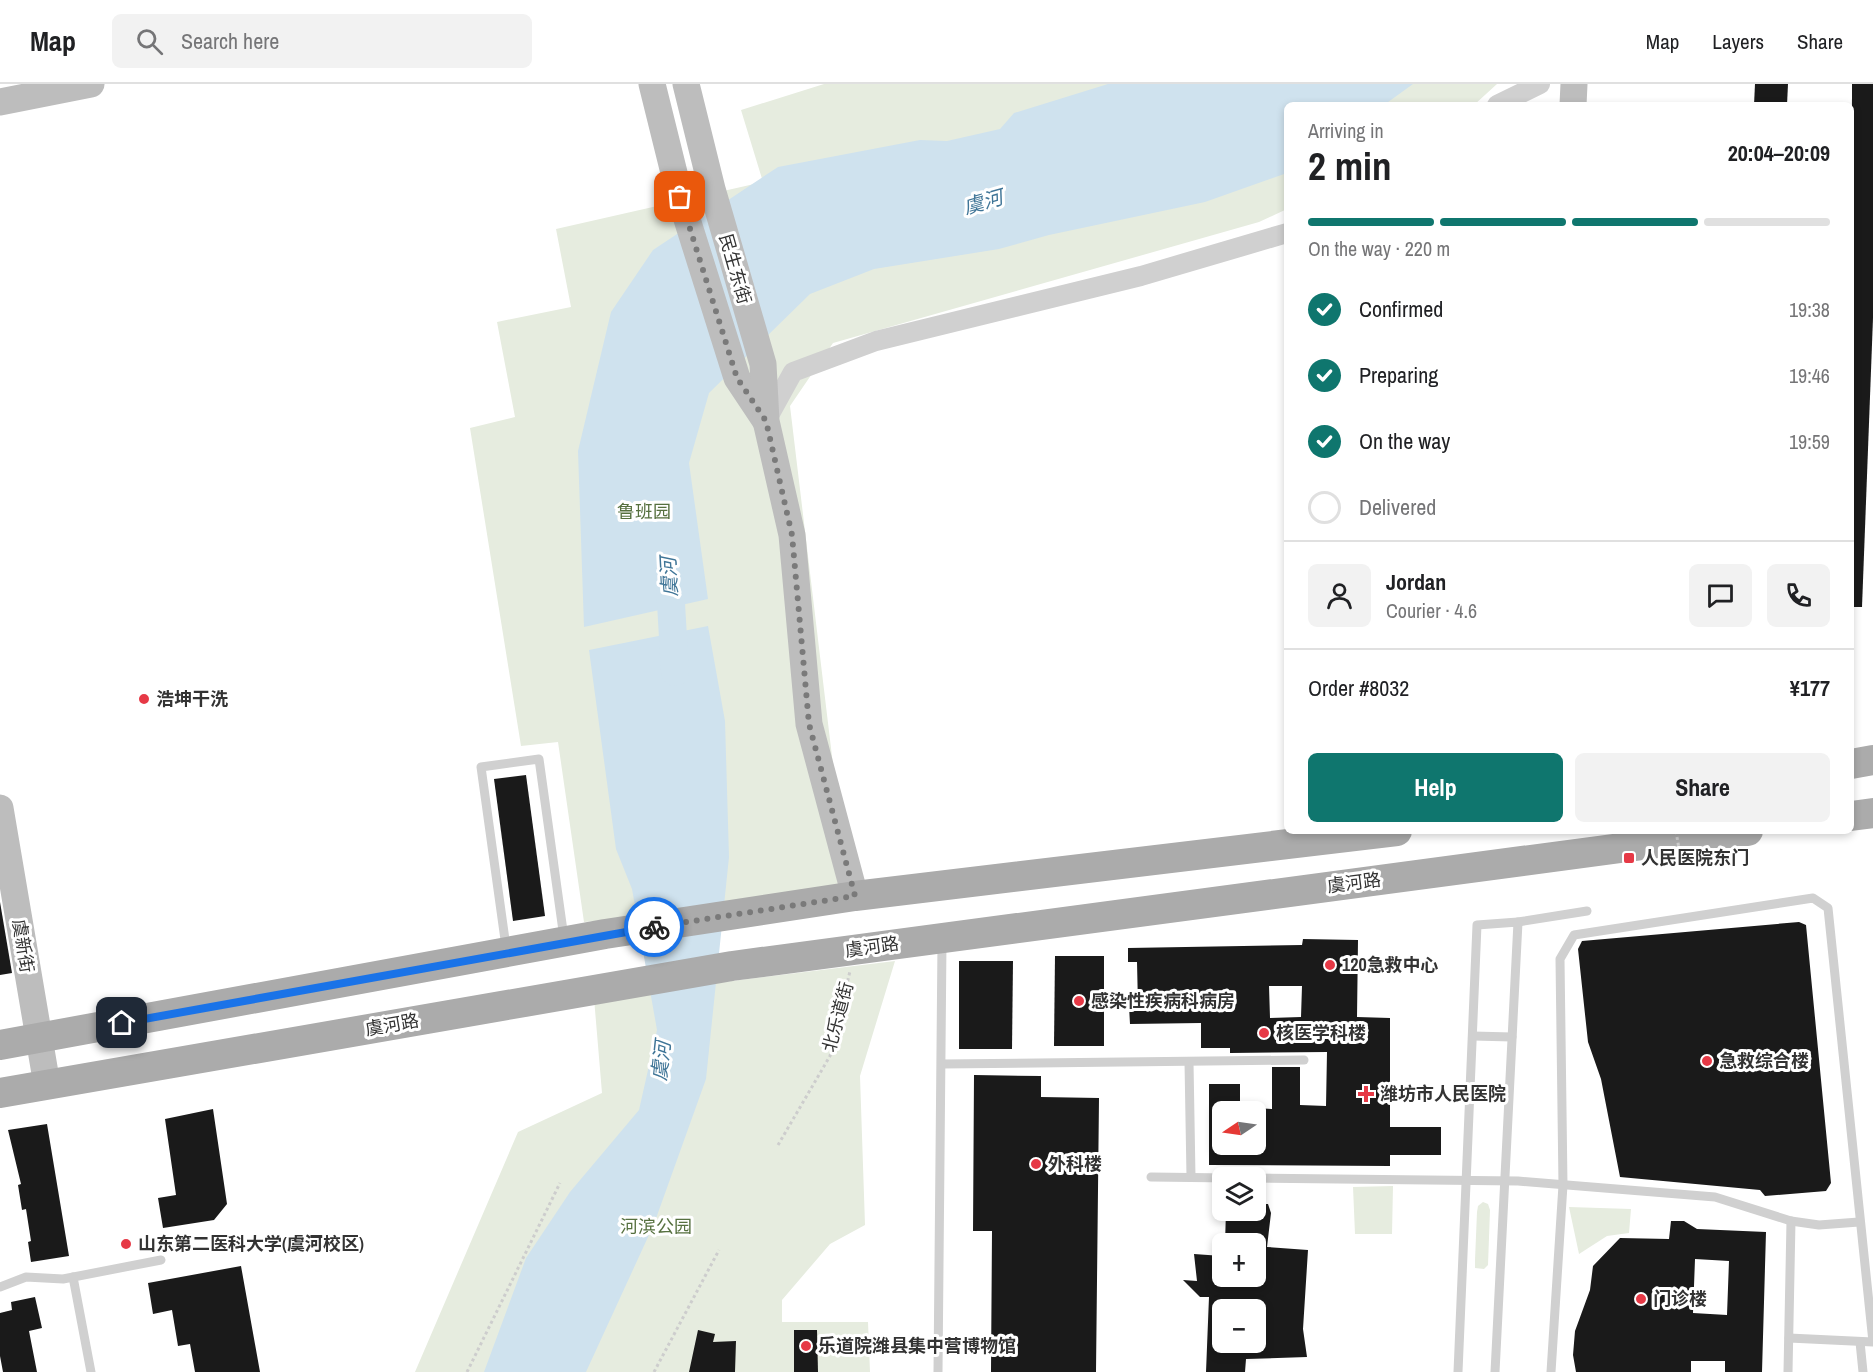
<!DOCTYPE html>
<html lang="en">
<head>
<meta charset="utf-8">
<style>
  body { margin:0; font-family:"Archivo Narrow","Noto Sans SC",sans-serif; background:#f2f2f2; color:#202124; height:100vh; display:flex; flex-direction:column; font-size:22px; white-space:nowrap }
  * { box-sizing:border-box; margin:0 }
  p { font-size:20px; color:#757577 }
  .icon { flex:none; width:33px; height:33px; fill:none; stroke:currentColor; stroke-width:2; stroke-linecap:round; stroke-linejoin:round }
  .map { position:relative; flex:1; overflow:hidden }
  .sheet { position:absolute; left:1284px; top:18px; width:570px; height:732px; display:flex; flex-direction:column; background:#fff; border-radius:9px; box-shadow:0 3px 9px #0003 }
  .sheet>* { flex:none }
  .needle { width:39px; rotate:257deg }
  .tools { position:absolute; left:1212px; top:1017px; display:grid; gap:12px }
  .tools a { display:grid; place-items:center; width:54px; height:54px; border-radius:9px; background:#fff; box-shadow:0 3px 9px #0003; font-size:30px }
  .pin { position:absolute; display:grid; place-items:center; width:51px; height:51px; color:#fff; margin:-26px; border-radius:12px; box-shadow:0 3px 9px #0006 }
  .courier { position:absolute; display:grid; place-items:center; width:60px; height:60px; margin:-30px; border:4px solid #1a73e8; border-radius:50%; background:#fff; color:#222; box-shadow:0 2px 8px #0007 }
  .headline em { font-style:normal; font-weight:800 }
  .headline div { display:flex; flex-direction:column-reverse }
  .headline { display:flex; align-items:center; justify-content:space-between; height:102px; padding:0 24px }
  h1 { font-size:39px; font-weight:800; line-height:45px }
  .bar { display:grid; grid-template-columns:repeat(4,1fr); gap:9px 6px; align-content:center; height:72px; padding:0 24px }
  .bar i { height:8px; border-radius:4px; background:#e0e0e0 }
  .bar .active { background:#0f766e }
  .bar p { grid-column:span 4 }
  .line { display:flex; align-items:center; gap:15px; padding:0 24px; border-top:2px solid #e0e0e0 }
  .line div { flex:1 }
  .round { display:grid; place-items:center; flex:none; width:63px; height:63px; border-radius:9px; background:#f2f2f2 }
  ol { padding:0 24px; list-style:none }
  li { display:flex; align-items:center; gap:18px; height:66px }
  li p { margin-inline-start:auto }
  li .icon { padding:6px; border-radius:50%; background:#0f766e; color:#fff; stroke-width:4 }
  li:last-child { color:#757577 }
  li i { width:33px; height:33px; border:3px solid #e0e0e0; border-radius:50% }
  .primary-button { display:flex; gap:12px; margin-top:auto; padding:12px 24px }
  .primary-button a { flex:1; height:69px; border-radius:9px; background:#0f766e; color:#fff; font-size:24px; font-weight:800; line-height:69px; text-align:center }
  .primary-button a+a { background:#f2f2f2; color:#202124 }
  header { display:flex; align-items:center; gap:36px; box-sizing:border-box; height:84px; padding:0 30px; background:#fff; border-bottom:2px solid #e0e0e0 }
  header strong { font-size:28px }
  nav { display:flex; gap:33px; margin-inline-start:auto; font-size:21px }
  .search { width:420px; height:54px; background:#f2f2f2; display:flex; align-items:center; gap:15px; box-sizing:border-box; padding:0 21px; border-radius:9px; color:#757577; font-size:22px }
  .map>svg:first-child { display:block }
  .green { fill:#e6ecdf }
  .water { fill:#cfe2ee }
  .lines { fill:none; stroke-linecap:round; stroke-linejoin:round }
  .river { stroke:#cfe2ee; stroke-width:28 }
  .building { fill:#1a1a1a; fill-rule:evenodd }
  .path { stroke:#cdcdcd; stroke-width:3; stroke-dasharray:3 3; stroke-linecap:butt }
  .lane { stroke:#d0d0d0; stroke-width:9 }
  .street { stroke:#d0d0d0; stroke-width:20 }
  .secondary { stroke:#bdbdbd; stroke-width:27 }
  .primary { stroke:#ababab; stroke-width:30 }
  .path-bridge { stroke:#cdcdcd; stroke-width:3; stroke-dasharray:3 3; stroke-linecap:butt }
  .done { stroke:#7a7a7a; stroke-width:6; stroke-dasharray:0 10.8 }
  .route { stroke:#1a73e8; stroke-width:8 }
  .poi-dot { fill:#e63946; stroke:#fff; stroke-width:2 }
  .labels { text-anchor:middle; stroke-width:6; stroke-linejoin:round; paint-order:stroke }
  .street-label { font-size:18px; fill:#333; stroke:#fff }
  .park-label { font-size:18px; fill:#56703f; stroke:#fff }
  .poi-label { font-size:18px; font-weight:bold; fill:#333; stroke:#fff; text-anchor:start }
  .water-label { font-size:20px; font-style:italic; fill:#3f7597; stroke:#fff }
</style>
</head>
<body>
<header>
<strong>Map</strong>
<div class="search"><svg class="icon" aria-label="search" viewBox="0 0 24 24"><circle cx="10" cy="10" r="6"/><path d="M15 15l6 6"/></svg>Search here</div>
<nav><a>Map</a><a>Layers</a><a>Share</a></nav>
</header>
<div class="map">
<svg width="1873" height="1288" viewBox="0 0 1873 1288">
  <rect width="100%" height="100%" fill="#fff"/>
  <g class="green">
    <path d="M824,0H1497L1474,21H1287V125L1259,138L833,259L790,322L849,814L584,838L558,658L521,662L470,344L515,333L497,238L571,223L556,145L763,98L741,26Z"/>
    <path d="M895,877L860,992L865,1141L830,1160L782,1216V1238H868L870,1288H415L518,1048L602,1009L594,914Z"/>
    <path d="M1393,1102L1392,1150H1355L1353,1103Z"/>
    <path d="M1483,1118L1488,1120L1490,1126L1488,1181L1484,1185L1475,1184V1176L1477,1128L1478,1122Z"/>
    <path d="M1569,1123L1631,1125L1629,1149L1607,1152L1579,1170Z"/>
  </g>
  <g class="water">
    <path d="M1108,0H1413L1384,21H1287V89L1205,118L1049,151L999,165L874,185L810,210L709,309L689,379L708,515L584,543L578,367L611,228L653,166L778,83L920,56L947,57L1000,45L1014,29Z"/>
    <path d="M708,542L725,637L729,773L706,995L654,1140L586,1288H484L526,1174L570,1108L639,1026L657,946L632,805L616,765L589,566Z"/>
  </g>
  <g class="lines">
    <path class="river" d="M669,485L675,588"/>
  </g>
  <g class="building">
    <path d="M1755,0H1788L1787,21H1754Z"/>
    <path d="M1852,0H1873V234L1862,523H1851Z"/>
    <path d="M526,691L545,832L513,837L494,695Z"/>
    <path d="M0,818L12,889L0,891Z"/>
    <path d="M1799,838L1806,841L1831,1099L1826,1107L1765,1112L1760,1106L1620,1093L1601,995L1588,958L1578,865L1582,857Z"/>
    <path d="M1303,855L1358,856L1357,933L1390,934V1043H1441V1071H1390V1082L1209,1081V1000H1240V1028H1222V1060H1256V1024L1272,1025V983H1300V1021L1326,1022L1327,968L1230,969V964H1201V939L1130,940L1129,922H1138L1137,878H1128V864L1302,861ZM1269,902H1302L1301,933L1270,934Z"/>
    <path d="M1055,872H1104V962H1054Z"/>
    <path d="M959,877H1013L1012,965H959Z"/>
    <path d="M974,991L1041,992V1013L1099,1014L1096,1288H991L992,1147H973Z"/>
    <path d="M213,1025L227,1120L214,1136L163,1144L158,1114L176,1111L165,1035Z"/>
    <path d="M47,1040L69,1172L31,1178L28,1158L31,1157L26,1125L22,1126L18,1101L21,1100L8,1046Z"/>
    <path d="M1256,1120H1268L1271,1129L1267,1163L1308,1166L1303,1245L1307,1273L1246,1275L1245,1288H1206L1209,1213H1200L1183,1196L1197,1197L1194,1170L1222,1172V1192H1256V1160H1225L1226,1126H1256ZM1222,1226H1256V1258H1222Z"/>
    <path d="M1671,1137H1684L1697,1145L1766,1148L1762,1288H1725V1277H1691V1288H1576L1573,1271L1575,1247L1590,1206L1593,1182L1620,1154L1669,1155ZM1695,1175L1729,1177L1727,1231L1693,1229Z"/>
    <path d="M241,1182L260,1288H195L190,1260L178,1262L172,1226L153,1230L148,1199Z"/>
    <path d="M35,1213L42,1244L29,1247L37,1288H3L0,1272V1229L12,1226L11,1218Z"/>
    <path d="M698,1246L715,1250L713,1258L736,1257L735,1288H689Z"/>
    <path d="M794,1246H817L818,1288H794Z"/>
  </g>
  <g class="lines">
    <g class="path">
      <path d="M778,1061L830,972L850,887"/>
      <path d="M467,1288L560,1099"/>
      <path d="M654,1288L719,1166"/>
    </g>
    <g class="lane">
      <path d="M1518,838L1587,827"/>
      <path d="M506,863L481,683L539,675L564,854"/>
      <path d="M1473,952L1512,953"/>
      <path d="M1189,978L1191,1093"/>
      <path d="M942,980L1304,976"/>
      <path d="M1151,1093L1230,1094"/>
      <path d="M1256,1094L1518,1097L1715,1113L1791,1137L1819,1141L1859,1138"/>
      <path d="M73,1193L91,1288"/>
      <path d="M0,1203L26,1193L63,1195L161,1176"/>
      <path d="M1860,1258L1863,1288"/>
      <path d="M938,1288L942,858"/>
      <path d="M1458,1288L1477,841L1518,838L1495,1288"/>
      <path d="M1551,1288L1563,1101L1560,875L1574,851L1813,814L1828,824L1873,1258L1789,1254"/>
      <path d="M1788,1288L1791,1137"/>
    </g>
    <g class="street">
      <path d="M1497,21L1540,0"/>
      <path d="M766,337L793,288L876,257L1141,192L1287,149"/>
    </g>
    <g class="secondary">
      <path d="M652,0L680,113L737,294L765,336"/>
      <path d="M686,0L712,105L763,280L766,337L792,451L809,640L855,812"/>
      <path d="M0,18L91,0"/>
      <path d="M1573,21L1574,0"/>
      <path d="M0,724L47,1001"/>
    </g>
    <g class="primary">
      <path d="M1851,680L1873,676"/>
      <path d="M1851,732L1873,729"/>
      <path d="M0,961L605,850L855,812L1397,747"/>
      <path d="M0,1009L732,882L1748,747"/>
    </g>
    <path class="path-bridge" d="M1676,747L1679,765"/>
  </g>
  <g class="lines">
    <path class="done" d="M654,843L855,812L809,640L792,451L766,337L737,294L680,113"/>
    <path class="route" d="M122,939L654,843"/>
  </g>
  <g class="poi-dot">
    <circle cx="144" cy="615" r="6"/>
    <rect x="1623" y="768" width="12" height="12" rx="3"/>
    <circle cx="1330" cy="881" r="6"/>
    <circle cx="1079" cy="917" r="6"/>
    <circle cx="1264" cy="949" r="6"/>
    <circle cx="1707" cy="977" r="6"/>
    <path d="M1363 1001h6v6h6v6h-6v6h-6v-6h-6v-6h6z"/>
    <circle cx="1036" cy="1080" r="6"/>
    <circle cx="126" cy="1160" r="6"/>
    <circle cx="1641" cy="1215" r="6"/>
    <circle cx="806" cy="1262" r="6"/>
  </g>
  <g class="labels">
    <g class="street-label">
      <text transform="translate(735 185) rotate(74)" y="6">民生东街</text>
      <text transform="translate(1354 799) rotate(-7)" y="6">虞河路</text>
      <text transform="translate(23 862) rotate(81)" y="6">虞新街</text>
      <text transform="translate(872 863) rotate(-8)" y="6">虞河路</text>
      <text transform="translate(838 933) rotate(-75)" y="6">北乐道街</text>
      <text transform="translate(392 941) rotate(-10)" y="6">虞河路</text>
    </g>
    <g class="park-label">
      <text x="644" y="434">鲁班园</text>
      <text x="656" y="1149">河滨公园</text>
    </g>
    <g class="poi-label">
      <text x="156" y="621">浩坤干洗</text>
      <text x="1641" y="780">人民医院东门</text>
      <text x="1342" y="887">120急救中心</text>
      <text x="1091" y="923">感染性疾病科病房</text>
      <text x="1276" y="955">核医学科楼</text>
      <text x="1719" y="983">急救综合楼</text>
      <text x="1380" y="1016">潍坊市人民医院</text>
      <text x="1048" y="1086">外科楼</text>
      <text x="138" y="1166">山东第二医科大学(虞河校区)</text>
      <text x="1653" y="1221">门诊楼</text>
      <text x="818" y="1268">乐道院潍县集中营博物馆</text>
    </g>
    <g class="water-label">
      <text transform="translate(983 118) rotate(-16)" y="7">虞河</text>
      <text transform="translate(669 493) rotate(-93)" y="7">虞河</text>
      <text transform="translate(661 977) rotate(-84)" y="7">虞河</text>
    </g>
  </g>
</svg>
<div class="tools">
<a><svg class="needle" viewBox="-14 -14 28 28"><path d="M0-13l5 13h-10z" fill="#e53935"/><path d="M0 13l5-13h-10z" fill="#757577"/></svg></a>
<a><svg class="icon" aria-label="layers" viewBox="0 0 24 24"><path d="M12 4l9 5-9 5-9-5zM3 14l9 5 9-5"/></svg></a>
<a>+</a>
<a>−</a>
</div>
<div class="pin" style="left:680px;top:113px;background:#ea580c"><svg class="icon" aria-label="bag" viewBox="0 0 24 24"><path d="M5 8h14l-1 12H6zM9 8a3 3 0 0 1 6 0"/></svg></div>
<div class="pin" style="left:122px;top:939px;background:#1f2937"><svg class="icon" aria-label="home" viewBox="0 0 24 24"><path d="M3 11l9-7 9 7M6 9v11h12V9"/></svg></div>
<div class="courier" style="left:654px;top:843px"><svg class="icon" aria-label="bike" viewBox="0 0 24 24"><circle cx="6" cy="16" r="4"/><circle cx="18" cy="16" r="4"/><path d="M6 16l4-8h5l3 8M10 8l3 8H6M13 5h3"/></svg></div>
<section class="sheet">
<div class="headline"><div><h1>2 min</h1><p>Arriving in</p></div><em>20:04–20:09</em></div>
<div class="bar"><i class="active"></i><i class="active"></i><i class="active"></i><i></i><p>On the way · 220 m</p></div>
<ol>
<li><svg class="icon" aria-label="check" viewBox="0 0 24 24"><path d="M5 12l5 5 9-10"/></svg>Confirmed<p>19:38</p></li>
<li><svg class="icon" aria-label="check" viewBox="0 0 24 24"><path d="M5 12l5 5 9-10"/></svg>Preparing<p>19:46</p></li>
<li><svg class="icon" aria-label="check" viewBox="0 0 24 24"><path d="M5 12l5 5 9-10"/></svg>On the way<p>19:59</p></li>
<li><i></i>Delivered</li>
</ol>
<div class="line" style="height:108px"><a class="round"><svg class="icon" aria-label="person" viewBox="0 0 24 24"><circle cx="12" cy="8" r="4"/><path d="M4 21q1-7 8-7t8 7"/></svg></a><div><b>Jordan</b><p>Courier · 4.6</p></div><a class="round"><svg class="icon" aria-label="chat" viewBox="0 0 24 24"><path d="M4 5h16v11H9l-5 4z"/></svg></a><a class="round"><svg class="icon" aria-label="phone" viewBox="0 0 24 24"><path d="M5 4h4l2 5-3 2q2 4 5 5l2-3 5 2v4C11 20 4 13 5 4z"/></svg></a></div>
<div class="line" style="height:78px"><div>Order #8032</div><b>¥177</b></div>
<div class="primary-button"><a>Help</a><a>Share</a></div>
</section>
</div>
</body>
</html>
